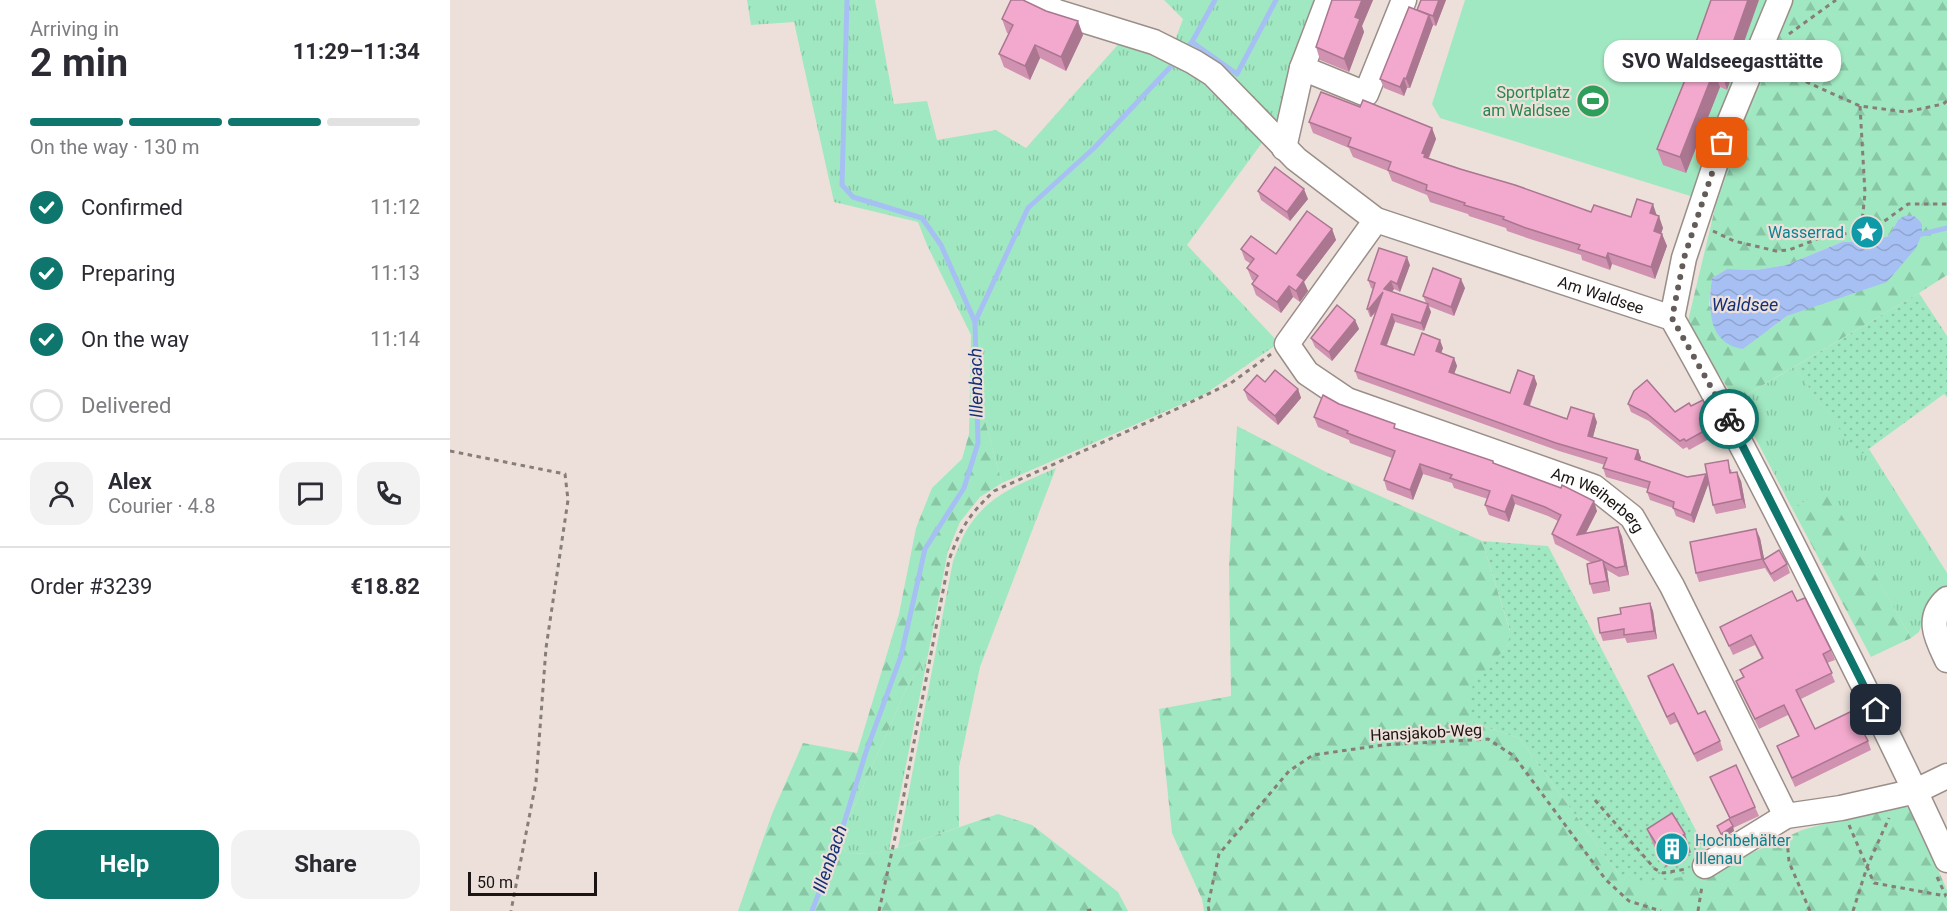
<!DOCTYPE html>
<html lang="en">
<head>
<meta charset="utf-8">
<style>
  body { margin:0; font-family:Roboto,sans-serif; background:#f2f2f3; color:#2b2b33; height:100vh; display:flex; flex-direction:column; font-size:22px; white-space:nowrap }
  * { box-sizing:border-box; margin:0 }
  p { font-size:20px; color:#7c7c81 }
  .icon { flex:none; width:33px; height:33px; fill:none; stroke:currentColor; stroke-width:2; stroke-linecap:round; stroke-linejoin:round }
  .map { position:relative; flex:1; overflow:hidden }
  .details { display:flex; flex-direction:column; background:#fff; width:450px }
  .details>* { flex:none }
  .scale { position:absolute; left:18px; bottom:15px; width:129px; box-sizing:border-box; padding-left:6px; border:3px solid #1a1513; border-top:0; font-size:16px; line-height:21px; white-space:nowrap; color:#1a1513; -webkit-text-stroke:4px #ede0da; paint-order:stroke }
  .pin { position:absolute; display:grid; place-items:center; width:51px; height:51px; color:#fff; margin:-26px; border-radius:12px; box-shadow:0 3px 9px #0006 }
  .courier { position:absolute; display:grid; place-items:center; width:60px; height:60px; margin:-30px; border:4px solid #0f766e; border-radius:50%; background:#fff; color:#222; box-shadow:0 2px 8px #0007 }
  .bubble { position:absolute; height:42px; border-radius:18px; background:#fff; box-shadow:0 2px 4px #0004; font-size:20px; font-weight:700; line-height:42px; text-align:center }
  .overview em { font-style:normal; font-weight:700 }
  .overview div { display:flex; flex-direction:column-reverse }
  .overview { display:flex; align-items:center; justify-content:space-between; height:102px; padding:0 30px }
  h1 { font-size:39px; font-weight:700; line-height:45px }
  .bar { display:grid; grid-template-columns:repeat(4,1fr); gap:9px 6px; align-content:center; height:72px; padding:0 30px }
  .bar i { height:8px; border-radius:4px; background:#e1e1e2 }
  .bar .current { background:#0f766e }
  .bar p { grid-column:span 4 }
  .line { display:flex; align-items:center; gap:15px; padding:0 30px; border-top:2px solid #e1e1e2 }
  .line div { flex:1 }
  .round { display:grid; place-items:center; flex:none; width:63px; height:63px; border-radius:18px; background:#f2f2f3 }
  ol { padding:0 30px; list-style:none }
  li { display:flex; align-items:center; gap:18px; height:66px }
  li p { margin-inline-start:auto }
  li .icon { padding:6px; border-radius:50%; background:#0f766e; color:#fff; stroke-width:4 }
  li:last-child { color:#7c7c81 }
  li i { width:33px; height:33px; border:3px solid #e1e1e2; border-radius:50% }
  .button { display:flex; gap:12px; margin-top:auto; padding:12px 30px }
  .button a { flex:1; height:69px; border-radius:18px; background:#0f766e; color:#fff; font-size:24px; font-weight:700; line-height:69px; text-align:center }
  .button a+a { background:#f2f2f3; color:#2b2b33 }
  main { display:flex; flex:1; min-height:0 }
  .map>svg:first-child { display:block }
  .grass { fill:url(#grass-tufts) }
  .forest { fill:url(#forest-firs); fill-rule:evenodd }
  .park { fill:url(#park-dots) }
  .pitch { fill:#a0e8c1 }
  .water { fill:url(#water-waves) }
  .lines { fill:none; stroke-linecap:round; stroke-linejoin:round }
  .stream { stroke:#a7c0f3; stroke-width:5 }
  .minor-casing { stroke:#9a8e88; stroke-width:27 }
  .path { stroke:#877d79; stroke-width:3; stroke-dasharray:4.5 4.5; stroke-linecap:butt }
  .minor { stroke:#fff; stroke-width:24 }
  .wall { fill:#d191b0 }
  .shaded-wall { fill:#aa7690 }
  .building { fill:#f3a9cd; stroke:#aa7690; stroke-width:1.5 }
  .done { stroke:#645c59; stroke-width:6; stroke-dasharray:0 10.8 }
  .route { stroke:#0f766e; stroke-width:8 }
  .labels { text-anchor:middle; stroke-width:4.5; stroke-linejoin:round; paint-order:stroke }
  .leisure-label { font-size:16px; fill:#27864d; stroke:#ede0da; text-anchor:end }
  .culture-label { font-size:16px; fill:#0d838f; stroke:#ede0da; text-anchor:end }
  .street-label { font-size:16px; fill:#1a1513; stroke:#ede0da }
  .water-label { font-size:18px; font-style:italic; fill:#133078; stroke:#ede0da }
</style>
</head>
<body>
<main>
<section class="details">
<div class="overview"><div><h1>2 min</h1><p>Arriving in</p></div><em>11:29–11:34</em></div>
<div class="bar"><i class="current"></i><i class="current"></i><i class="current"></i><i></i><p>On the way · 130 m</p></div>
<ol>
<li><svg class="icon" aria-label="check" viewBox="0 0 24 24"><path d="M5 12l5 5 9-10"/></svg>Confirmed<p>11:12</p></li>
<li><svg class="icon" aria-label="check" viewBox="0 0 24 24"><path d="M5 12l5 5 9-10"/></svg>Preparing<p>11:13</p></li>
<li><svg class="icon" aria-label="check" viewBox="0 0 24 24"><path d="M5 12l5 5 9-10"/></svg>On the way<p>11:14</p></li>
<li><i></i>Delivered</li>
</ol>
<div class="line" style="height:108px"><a class="round"><svg class="icon" aria-label="person" viewBox="0 0 24 24"><circle cx="12" cy="8" r="4"/><path d="M4 21q1-7 8-7t8 7"/></svg></a><div><b>Alex</b><p>Courier · 4.8</p></div><a class="round"><svg class="icon" aria-label="chat" viewBox="0 0 24 24"><path d="M4 5h16v11H9l-5 4z"/></svg></a><a class="round"><svg class="icon" aria-label="phone" viewBox="0 0 24 24"><path d="M5 4h4l2 5-3 2q2 4 5 5l2-3 5 2v4C11 20 4 13 5 4z"/></svg></a></div>
<div class="line" style="height:78px"><div>Order #3239</div><b>€18.82</b></div>
<div class="button"><a>Help</a><a>Share</a></div>
</section>
<div class="map">
<svg width="1497" height="911" viewBox="0 0 1497 911">
  <defs>
    <pattern id="grass-tufts" width="24" height="20" patternUnits="userSpaceOnUse" patternTransform="scale(1.5)"><rect width="24" height="20" fill="#a0e8c1"/><path d="M3 7l-1-3M5 7V3M7 7l1-3M15 17l-1-3M17 17v-4M19 17l1-3" fill="none" stroke="#89c6a5"/></pattern>
    <pattern id="forest-firs" width="22" height="20" patternUnits="userSpaceOnUse" patternTransform="scale(1.5)"><rect width="22" height="20" fill="#a0e8c1"/><path d="M5 1l3.5 6h-7zM16 11l3.5 6h-7z" fill="#89c6a5"/></pattern>
    <pattern id="park-dots" width="8" height="8" patternUnits="userSpaceOnUse" patternTransform="scale(1.5)"><rect width="8" height="8" fill="#a0e8c1"/><path d="M2 2h.1M6 6h.1" fill="none" stroke="#89c6a5" stroke-width="1.8" stroke-linecap="round"/></pattern>
    <pattern id="water-waves" width="16" height="10" patternUnits="userSpaceOnUse" patternTransform="scale(1.5)"><rect width="16" height="10" fill="#a7c0f3"/><path d="M0 5q4-4 8 0t8 0" fill="none" stroke="#8fa4cf"/></pattern>
  </defs>
  <rect width="100%" height="100%" fill="#ede0da"/>
  <g class="grass">
    <path d="M297,0H425L444,104L477,101L487,140L546,130L576,148L673,39L744,65L817,136L737,245L829,343L755,394L552,483L535,421L529,337L521,335L477,245L468,222L384,202L344,22L301,25Z"/>
    <path d="M714,0H871L833,135L724,43L733,19Z"/>
    <path d="M1344,367L1409,455L1419,449L1497,573V590L1478,607L1469,632L1461,638L1377,490L1342,508L1286,401Z"/>
    <path d="M606,468L530,667L509,767V827L448,848L503,561C507,551 511,540 516,531C537,495 570,484 606,468Z"/>
    <path d="M478,655L439,850L419,854L396,853L389,841L458,685Z"/>
  </g>
  <g class="forest">
    <path d="M1342,0H1497V275L1469,293L1286,401L1237,325L1266,204ZM1448,220H1469L1472,224V234L1375,302L1337,316L1320,329L1259,306L1262,278L1277,269L1306,270L1336,265L1392,242H1417L1439,236Z"/>
    <path d="M521,335L529,336L535,421L552,483L530,497L510,522L498,551L478,655L458,685L389,841L396,853L419,854L448,848L548,814L582,825L668,892L678,911H288L322,814L353,743L407,753L449,614L466,528L482,488L512,459L519,434Z"/>
    <path d="M787,426L878,473L1032,541L1060,631V643L1024,684V723L1069,738L1170,876L1266,869L1352,830L1436,807L1456,806L1462,811L1497,890V911H754L752,899L722,833L709,709L781,696L779,565Z"/>
    <path d="M1377,489L1461,638L1421,657L1342,508Z"/>
  </g>
  <g class="park">
    <path d="M1469,293L1497,336V397L1494,394L1409,456L1344,367Z"/>
    <path d="M1032,541L1098,546L1266,869L1203,883L1170,876L1069,738L1024,723L1018,712L1023,684L1060,643V630Z"/>
  </g>
  <path class="pitch" d="M1015,0H1342L1266,204L990,118L982,104Z"/>
  <path class="water" d="M1454,216H1464L1469,220L1472,224V234L1466,248L1437,282L1337,316L1293,349C1257,343 1258,307 1262,278L1277,269L1306,270L1336,265L1392,242H1417L1439,236L1448,220Z"/>
  <g class="lines">
    <g class="stream">
      <path d="M397,0L392,185L403,197L472,218L491,245L525,322"/>
      <path d="M742,42L765,0"/>
      <path d="M736,49L742,42L787,74L826,0"/>
      <path d="M1472,234L1497,228"/>
      <path d="M362,911L386,849L416,752L451,656L475,549L514,488L528,443L525,322L578,208L644,148L726,61"/>
    </g>
    <g class="minor-casing">
      <g id="minor">
        <path id="s1" d="M583,0L607,12L704,42L744,62L763,74L846,159L926,220L1222,318C1279,418 1331,520 1382,623C1422,702 1461,780 1497,860"/>
        <path d="M852,68L916,94L954,0"/>
        <path d="M834,148L852,68L878,0"/>
        <path id="s2" d="M926,220L837,344L857,373L897,400L1144,487L1182,517L1222,586L1336,816"/>
        <path d="M1222,318L1234,258L1279,123L1330,0"/>
        <path d="M1497,599C1475,618 1487,639 1497,660"/>
        <path d="M1255,866L1336,816L1391,808L1466,791L1497,776"/>
      </g>
    </g>
    <g class="path">
      <path d="M1339,34L1386,0"/>
      <path d="M1323,67L1410,106L1456,112L1493,104L1497,101"/>
      <path d="M1410,106L1415,193L1411,231"/>
      <path d="M1263,231L1284,241L1326,251L1339,250L1370,238L1411,231L1429,225L1458,204H1497"/>
      <path d="M0,451L115,474L118,500L96,648L86,782L61,911"/>
      <path d="M1145,800L1205,869L1213,873L1236,869"/>
      <path d="M1399,825L1424,883L1496,896"/>
      <path d="M1337,839L1339,862L1360,911"/>
      <path d="M1487,877L1496,896"/>
      <path d="M429,911L451,810L499,560C511,527 519,515 544,491L718,413L781,383L821,354"/>
      <path d="M637,911L643,909L644,911"/>
      <path d="M759,911L758,905L769,854L839,771L863,755L933,745L1038,739L1064,756L1156,880L1179,901L1211,911"/>
      <path d="M1248,911L1252,886"/>
      <path d="M1403,911L1417,867L1439,818"/>
    </g>
    <use href="#minor" class="minor"/>
  </g>
  <g class="wall">
    <path d="M882,0H923L912,26L914,32L899,72L870,60L866,47Z"/>
    <path d="M996,0L986,26L983,25L960,88H957L954,96L934,88L930,79L968,11Z"/>
    <path d="M1261,0L1277,90L1270,87L1236,173L1213,165L1207,149L1240,66L1239,62Z"/>
    <path d="M552,19L633,35L616,71L590,58L580,80L554,67L549,54L559,34L557,33Z"/>
    <path d="M910,107L982,128L986,139L979,158L1141,212L1181,217L1207,216L1213,228L1211,233L1212,234L1217,246L1205,279L1162,264L1160,270L1132,260L1131,255L1080,239L1057,231L1056,228L1019,216L1018,214L980,202L977,195L942,181L938,171L903,157L899,148L863,133L859,122Z"/>
    <path d="M808,191L858,199L840,221L811,200Z"/>
    <path d="M882,229L886,240L854,282L858,291L850,302L843,297L831,313L806,295L802,284L804,281L802,280L797,268L801,264L795,260L791,249L826,254Z"/>
    <path d="M960,265L950,292L944,289L942,292L976,303L973,296L1015,288L1004,316L978,306L981,312L974,331L945,322L937,345L964,355L993,348L991,353L1004,358L1007,366L1004,374L1060,393L1084,376L1087,384L1080,406L1117,419L1147,422L1143,437L1188,450L1191,458L1190,460L1237,477L1256,474L1259,481L1281,469L1282,473L1291,481L1296,508L1266,514L1263,505L1259,482L1244,523L1226,516L1223,508L1200,500L1197,492L1198,489L1156,477L1153,468L1155,465L1109,451L908,379L905,371L925,313L921,317H920L917,309L923,289L921,288L918,280Z"/>
    <path d="M905,320L909,329L882,361L865,347L861,338Z"/>
    <path d="M848,389L851,398L828,425L798,400L794,390Z"/>
    <path d="M889,404L947,429L1043,461L1044,464L1147,511L1136,533L1168,527L1172,537L1179,575L1169,577L1157,570L1160,591L1143,594L1140,584L1142,563L1105,544L1102,534L1108,521L1098,516L1065,504L1059,522L1039,515L1035,505L1038,499L1004,488L1002,483L973,474L963,500L937,490L934,480L942,458L900,443L899,440L868,427L864,417Z"/>
    <path d="M1178,404L1225,412L1241,406L1265,425L1268,434L1239,450L1237,447L1233,449L1199,421L1181,412Z"/>
    <path d="M1310,538L1314,559L1337,564L1340,573L1324,582L1315,568L1249,582L1246,573Z"/>
    <path d="M1347,601L1381,650L1385,660L1377,663L1385,682L1351,699L1365,729L1418,741L1421,750L1345,787L1327,746L1348,736L1338,715L1309,729L1290,690L1286,681L1293,677L1290,670L1312,659L1305,645L1283,655L1270,627Z"/>
    <path d="M1200,603L1203,611L1207,639L1177,643L1175,638L1153,641L1150,633L1171,614Z"/>
    <path d="M1198,676L1248,714L1270,741L1273,750L1247,762L1227,722L1220,725L1201,685Z"/>
    <path d="M1260,777L1305,807L1309,816L1283,828L1284,831L1273,838L1267,826L1281,822Z"/>
    <path d="M1197,829L1241,852L1216,867L1204,846Z"/>
  </g>
  <g class="shaded-wall">
    <path d="M912,0H923L912,26L914,32L899,72L894,59L905,17Z"/>
    <path d="M989,0H996L986,26L983,16Z"/>
    <path d="M1298,0H1309L1277,90L1272,74Z"/>
    <path d="M979,15L983,25L960,88L956,79Z"/>
    <path d="M628,21L633,35L616,71L611,57Z"/>
    <path d="M585,45L590,58L580,80L575,66Z"/>
    <path d="M1264,71L1270,87L1236,173L1230,157Z"/>
    <path d="M954,78L957,88L954,96L950,87Z"/>
    <path d="M982,128L986,139L977,161L972,153Z"/>
    <path d="M854,189L858,199L840,221L837,212Z"/>
    <path d="M1203,204L1207,216L1200,213Z"/>
    <path d="M1209,216L1213,228L1208,243L1204,231Z"/>
    <path d="M882,229L886,240L854,282L858,291L850,302L846,291L847,275Z"/>
    <path d="M1212,234L1217,246L1205,279L1201,267Z"/>
    <path d="M1158,253L1162,264L1160,270L1156,258Z"/>
    <path d="M957,257L960,265L950,292L947,284Z"/>
    <path d="M1011,279L1015,288L1004,316L1001,307Z"/>
    <path d="M941,281L944,289L937,297L934,289Z"/>
    <path d="M839,286L843,297L831,313L827,302Z"/>
    <path d="M933,292L935,300L921,317L919,309Z"/>
    <path d="M978,304L981,312L974,331L971,323Z"/>
    <path d="M942,314L945,322L934,352L931,344Z"/>
    <path d="M905,320L909,329L882,361L879,352Z"/>
    <path d="M990,340L993,348L989,359L986,351Z"/>
    <path d="M1004,358L1007,366L1002,380L999,372Z"/>
    <path d="M1084,376L1087,384L1077,412L1074,404Z"/>
    <path d="M848,389L851,398L828,425L825,416Z"/>
    <path d="M1144,414L1147,422L1141,444L1138,436Z"/>
    <path d="M1188,450L1191,458L1188,467L1185,459Z"/>
    <path d="M970,464L973,474L963,500L960,490Z"/>
    <path d="M1287,472L1291,481L1296,508L1292,499Z"/>
    <path d="M1256,474L1259,482L1244,523L1241,515Z"/>
    <path d="M1062,495L1065,504L1059,522L1055,512Z"/>
    <path d="M1144,501L1147,511L1130,544L1127,535Z"/>
    <path d="M1168,527L1172,537L1179,575L1175,566Z"/>
    <path d="M1306,529L1310,538L1315,563L1312,559Z"/>
    <path d="M1153,561L1157,570L1160,591L1157,581Z"/>
    <path d="M1200,603L1203,611L1207,639L1204,631Z"/>
    <path d="M1283,826L1284,831L1273,838L1271,834Z"/>
    <path d="M1235,834L1241,852L1216,867L1210,850Z"/>
  </g>
  <g class="building">
    <path d="M561,0H573L596,11L628,21L611,57L585,45L575,66L549,54L563,25L552,19Z"/>
    <path d="M882,0H912L905,17L910,19L894,59L866,47Z"/>
    <path d="M971,0H989L983,16L967,10Z"/>
    <path d="M1261,0H1298L1272,74L1264,71L1230,157L1207,149L1242,63L1239,62Z"/>
    <path d="M959,7L979,15L956,79L954,78L950,87L930,79Z"/>
    <path d="M871,92L910,107L913,100L982,128L972,153L975,154L974,157L1010,169L1065,185L1141,212L1144,205L1181,217L1187,199L1203,204L1200,213L1209,216L1204,231L1212,234L1201,267L1158,253L1156,258L1128,249L1130,245L1076,228L1053,219L1054,217L1014,205L1015,203L976,190L977,185L938,170L941,162L898,146L901,138L859,122Z"/>
    <path d="M825,167L854,189L837,212L808,191Z"/>
    <path d="M857,211L882,229L847,275L854,280L846,291L839,286L827,302L802,284L808,276L797,268L804,259L791,249L801,236L826,254Z"/>
    <path d="M929,248L957,257L947,284L941,281L934,289L978,304L971,323L942,314L931,344L964,355L972,333L990,340L986,351L1004,358L999,372L1060,393L1068,370L1084,376L1074,404L1117,419L1121,407L1144,414L1138,436L1188,450L1185,459L1237,477L1256,474L1241,515L1223,508L1224,502L1197,492L1200,482L1153,468L1157,458L1106,443L905,371L933,292L919,309H917L925,283L918,280Z"/>
    <path d="M983,268L1011,279L1001,307L973,296Z"/>
    <path d="M887,305L905,320L879,352L861,338Z"/>
    <path d="M825,370L848,389L825,416L794,390L807,375L815,382Z"/>
    <path d="M1197,380L1225,412L1239,403L1241,406L1253,400L1265,425L1236,441L1234,439L1230,441L1196,413L1178,404L1184,391Z"/>
    <path d="M873,395L889,404L945,424L944,428L1043,461V463L1111,488L1112,485L1144,501L1127,535L1168,527L1175,566L1166,568L1153,561L1157,581L1140,584L1137,564L1152,560L1102,534L1111,515L1095,507L1062,495L1055,512L1035,505L1040,491L1000,478L1002,475L970,464L960,490L934,480L945,451L897,433L898,431L864,417Z"/>
    <path d="M1278,460L1280,473L1287,472L1292,499L1263,505L1255,464Z"/>
    <path d="M1306,529L1312,559L1246,573L1240,542Z"/>
    <path d="M1329,550L1337,564L1321,574L1313,560Z"/>
    <path d="M1342,591L1347,601L1355,598L1381,650L1373,654L1382,673L1346,690L1365,729L1402,711L1418,741L1342,778L1327,746L1349,736L1334,705L1305,719L1286,681L1294,677L1290,670L1313,658L1301,635L1279,646L1270,627Z"/>
    <path d="M1200,603L1204,631L1174,635V629L1150,633L1148,618L1171,614L1170,608Z"/>
    <path d="M1223,664L1248,714L1255,711L1270,741L1244,754L1224,713L1217,717L1198,676Z"/>
    <path d="M1286,765L1305,807L1280,818L1260,777Z"/>
    <path d="M1222,813L1235,834L1210,850L1197,829Z"/>
    <path d="M1279,819L1283,826L1271,834L1267,826Z"/>
  </g>
  <g class="lines">
    <path class="done" d="M1272,143L1234,258L1222,318L1279,419"/>
    <path class="route" d="M1279,419L1426,710"/>
  </g>
  <defs>
    <g id="stadium-disc" transform="scale(1.725)"><circle r="9.5" fill="#2e9e5b" stroke="#ede0da"/><path d="M0-5a6.5 5 0 1 0 0 10a6.5 5 0 1 0 0-10ZM-3.5-1.8h7v3.6h-7Z" fill="#fff"/></g>
    <g id="sight-disc" transform="scale(1.725)"><circle r="9.5" fill="#0f9aa8" stroke="#ede0da"/><path d="M0-6L1.8-2.2L6-1.7L2.9 1.2L3.7 5.4L0 3.3L-3.7 5.4L-2.9 1.2L-6-1.7L-1.8-2.2Z" fill="#fff"/></g>
    <g id="building-disc" transform="scale(1.725)"><circle r="9.5" fill="#0f9aa8" stroke="#ede0da"/><path d="M-4-6H4V6H1V3H-1V6H-4ZM-2.5-4.3h1.7v1.8h-1.7ZM.8-4.3h1.7v1.8H.8ZM-2.5-1h1.7V.8h-1.7ZM.8-1h1.7V.8H.8Z" fill="#fff"/></g>
  </defs>
  <g fill-rule="evenodd">
    <use href="#stadium-disc" x="1143" y="101"/>
    <use href="#sight-disc" x="1417" y="232"/>
    <use href="#building-disc" x="1222" y="849"/>
  </g>
  <g class="labels">
    <g class="leisure-label">
      <text x="1120" y="98">Sportplatz<tspan x="1120" dy="18">am Waldsee</tspan></text>
    </g>
    <g class="culture-label">
      <text x="1394" y="238">Wasserrad</text>
      <text x="1245" y="846" text-anchor="start">Hochbehälter<tspan x="1245" dy="18">Illenau</tspan></text>
    </g>
    <g class="street-label">
      <text dy="6" stroke="none"><textPath href="#s1" startOffset="652">Am Waldsee</textPath></text>
      <text dy="6" stroke="none"><textPath href="#s2" startOffset="508">Am Weiherberg</textPath></text>
      <text transform="translate(976 732) rotate(-3)" y="6">Hansjakob-Weg</text>
    </g>
    <g class="water-label">
      <text x="1295" y="311">Waldsee</text>
      <text transform="translate(526 383) rotate(-91)" y="6">Illenbach</text>
      <text transform="translate(380 859) rotate(-71)" y="6">Illenbach</text>
    </g>
  </g>
</svg>
<div class="scale">50 m</div>
<div class="pin" style="left:1272px;top:143px;background:#ea580c"><svg class="icon" aria-label="bag" viewBox="0 0 24 24"><path d="M5 8h14l-1 12H6zM9 8a3 3 0 0 1 6 0"/></svg></div>
<div class="pin" style="left:1426px;top:710px;background:#1f2937"><svg class="icon" aria-label="home" viewBox="0 0 24 24"><path d="M3 11l9-7 9 7M6 9v11h12V9"/></svg></div>
<div class="courier" style="left:1279px;top:419px"><svg class="icon" aria-label="bike" viewBox="0 0 24 24"><circle cx="6" cy="16" r="4"/><circle cx="18" cy="16" r="4"/><path d="M6 16l4-8h5l3 8M10 8l3 8H6M13 5h3"/></svg></div>
<div class="bubble" style="left:1154px;top:40px;width:237px">SVO Waldseegasttätte</div>
</div>
</main>
</body>
</html>
